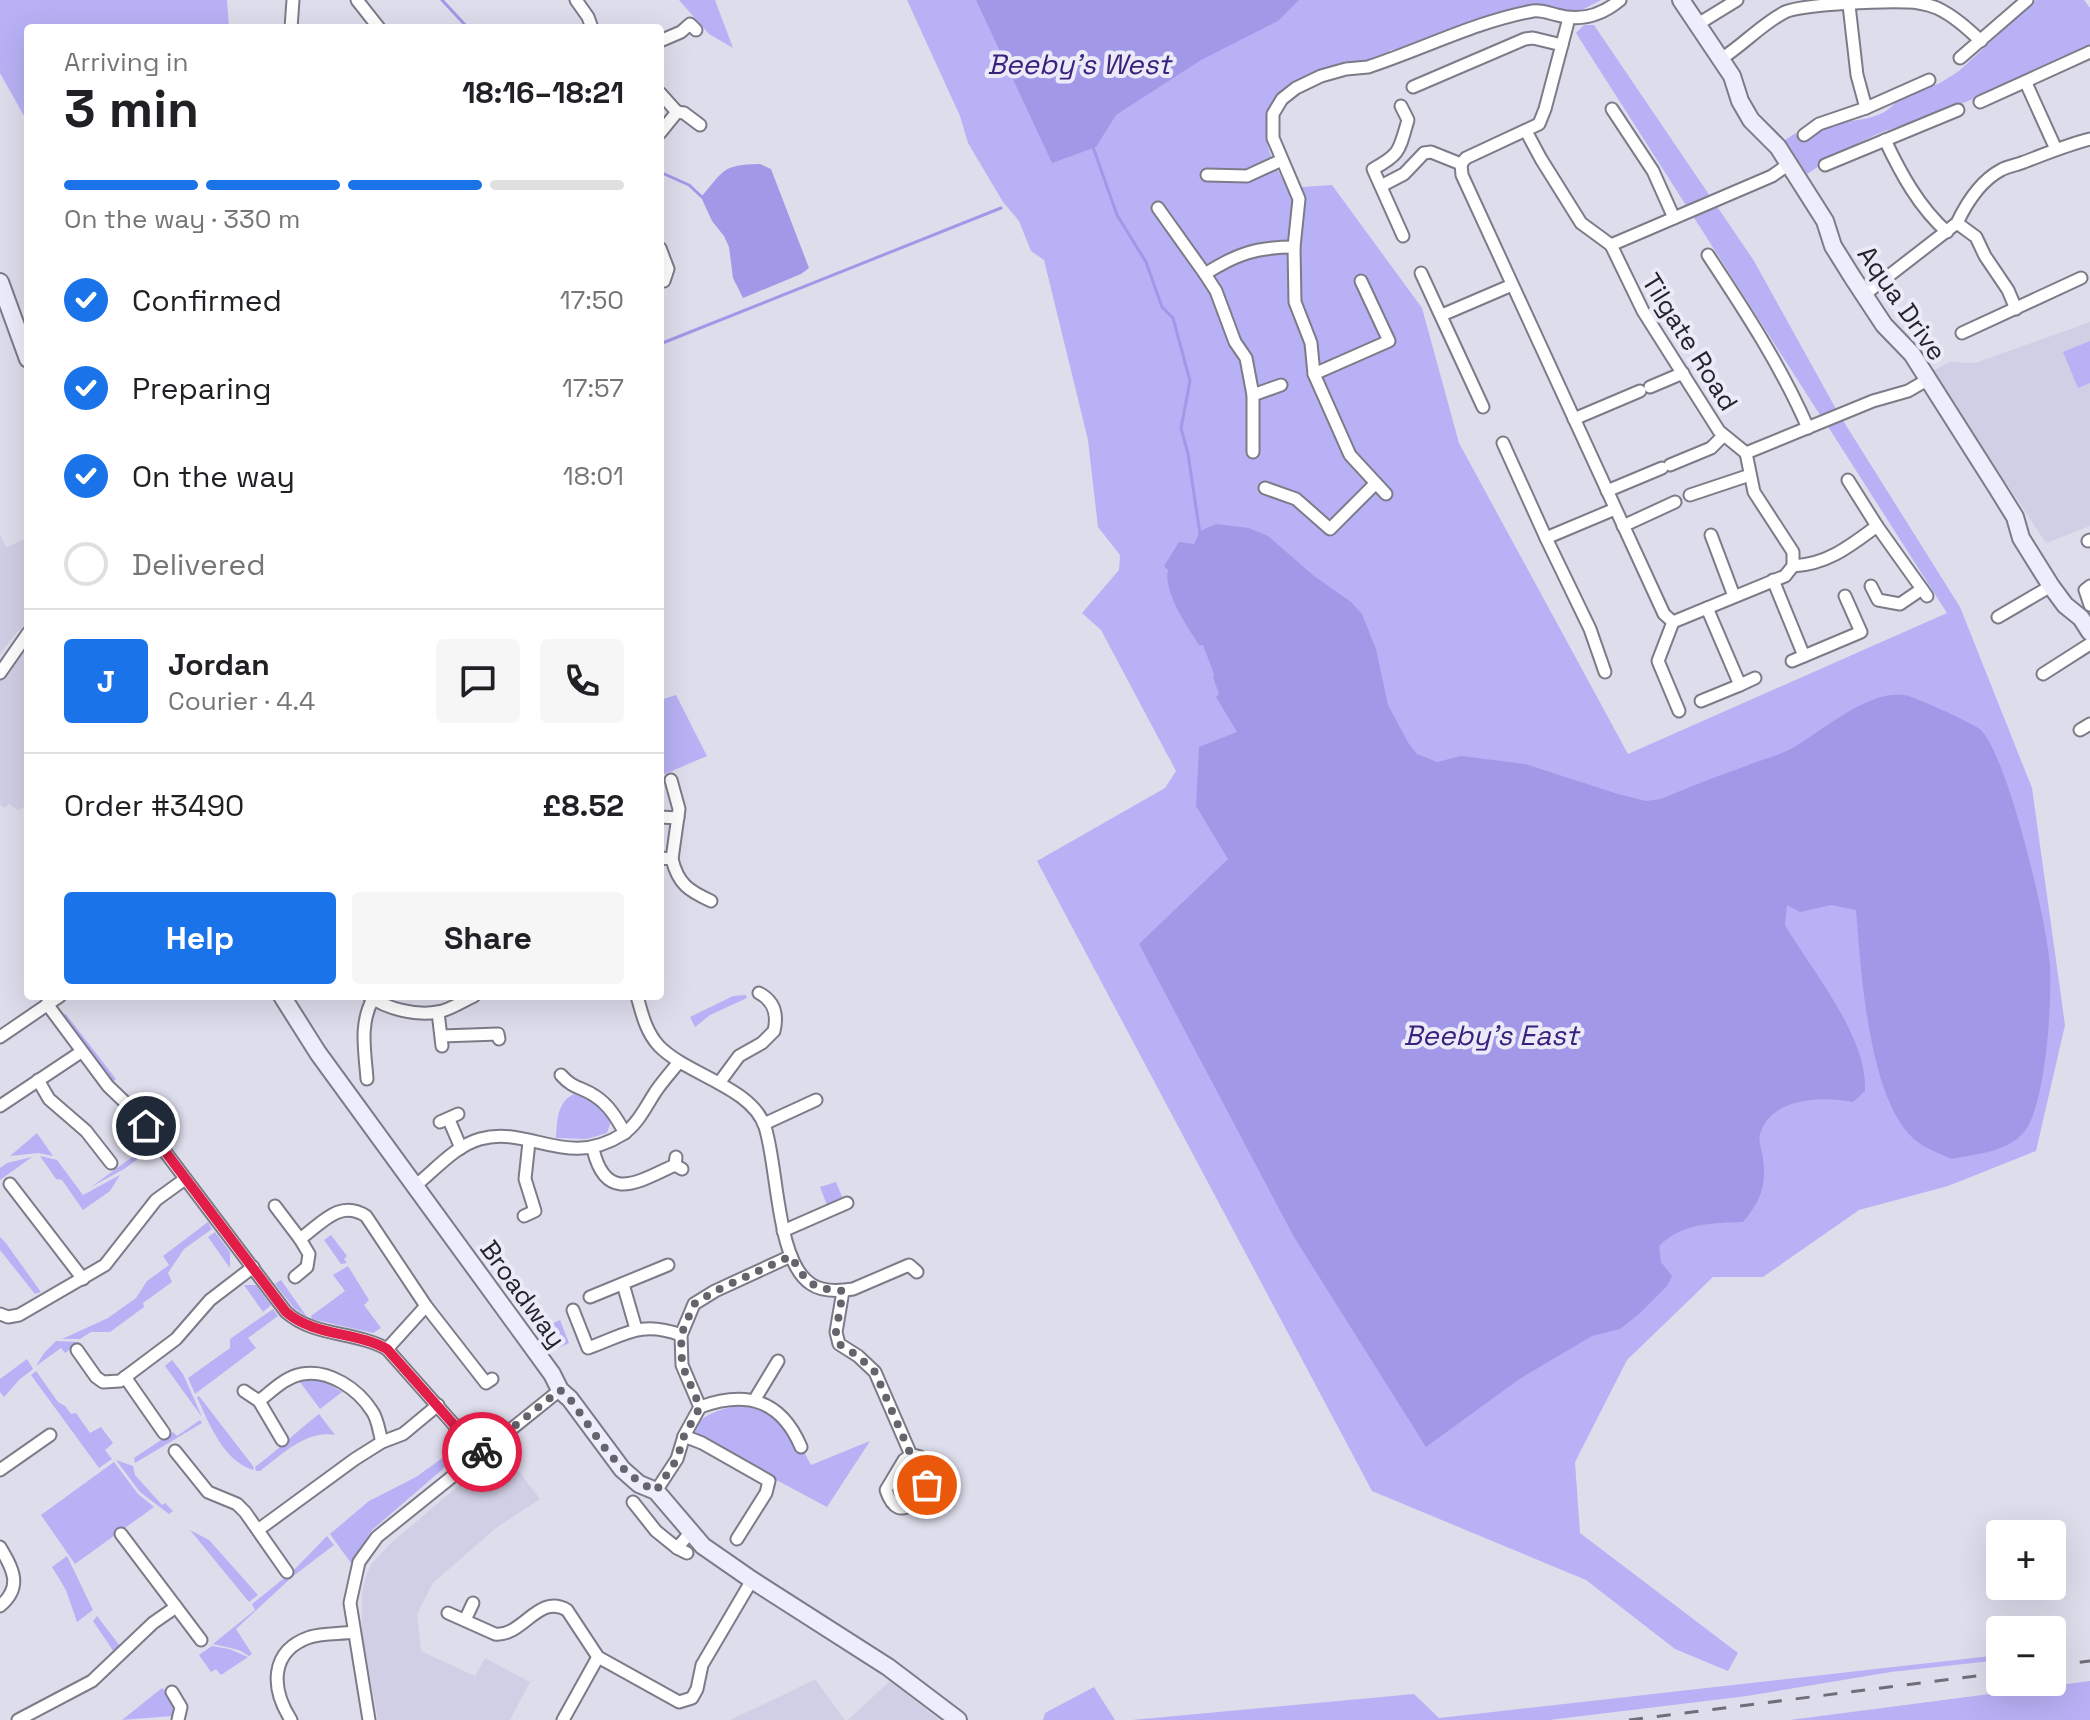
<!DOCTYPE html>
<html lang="en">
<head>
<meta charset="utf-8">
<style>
  body { margin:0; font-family:"Space Grotesk",sans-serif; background:#f6f6f6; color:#202124; height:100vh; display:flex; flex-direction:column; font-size:30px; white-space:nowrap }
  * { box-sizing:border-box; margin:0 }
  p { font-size:26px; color:#757577 }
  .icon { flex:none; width:44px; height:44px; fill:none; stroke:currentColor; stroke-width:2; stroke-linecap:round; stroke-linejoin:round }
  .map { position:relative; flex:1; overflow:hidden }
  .sheet { position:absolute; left:24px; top:24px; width:640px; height:976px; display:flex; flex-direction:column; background:#fff; border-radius:8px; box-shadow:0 8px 32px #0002 }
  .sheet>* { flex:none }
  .buttons { position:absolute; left:1986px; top:1520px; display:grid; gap:16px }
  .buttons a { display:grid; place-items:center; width:80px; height:80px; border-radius:8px; background:#fff; box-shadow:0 8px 32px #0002; font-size:40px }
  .pin { position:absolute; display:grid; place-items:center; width:68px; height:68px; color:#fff; margin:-34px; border:4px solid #fff; border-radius:50%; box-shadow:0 2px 8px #0007 }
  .courier { position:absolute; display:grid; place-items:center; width:80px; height:80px; margin:-40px; border:6px solid #e11d48; border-radius:50%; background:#fff; color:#222; box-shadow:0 2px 10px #0007 }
  .summary em { font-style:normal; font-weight:700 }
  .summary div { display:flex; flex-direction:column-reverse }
  .summary { display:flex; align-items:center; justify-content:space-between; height:136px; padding:0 40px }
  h1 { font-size:52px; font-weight:700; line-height:60px }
  .bar { display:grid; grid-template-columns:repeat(4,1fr); gap:12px 8px; align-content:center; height:96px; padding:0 40px }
  .bar i { height:10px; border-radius:6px; background:#e0e0e0 }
  .bar .current { background:#1a73e8 }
  .bar p { grid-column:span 4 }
  .line { display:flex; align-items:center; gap:20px; padding:0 40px; border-top:2px solid #e0e0e0 }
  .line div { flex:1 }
  .round { display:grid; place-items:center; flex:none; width:84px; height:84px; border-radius:8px; background:#f6f6f6 }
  ol { padding:0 40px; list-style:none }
  li { display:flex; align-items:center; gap:24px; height:88px }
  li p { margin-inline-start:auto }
  li .icon { padding:8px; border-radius:50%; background:#1a73e8; color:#fff; stroke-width:4 }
  li:last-child { color:#757577 }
  li i { width:44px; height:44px; border:4px solid #e0e0e0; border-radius:50% }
  .button { display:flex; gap:16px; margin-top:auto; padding:16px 40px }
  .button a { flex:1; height:92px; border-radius:8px; background:#1a73e8; color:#fff; font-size:32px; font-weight:700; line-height:92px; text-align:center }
  .button a+a { background:#f6f6f6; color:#202124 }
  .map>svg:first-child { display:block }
  .built { fill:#d1cfe5 }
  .green { fill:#b8b1f5 }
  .water { fill:#a298e8 }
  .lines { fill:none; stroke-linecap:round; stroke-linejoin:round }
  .stream { stroke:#a298e8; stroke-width:3 }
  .street-casing { stroke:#7c7b88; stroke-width:15 }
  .secondary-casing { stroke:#7c7b88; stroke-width:20 }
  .street { stroke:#fff; stroke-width:11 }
  .secondary { stroke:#eeedfb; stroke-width:16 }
  .rail { stroke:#6f6e78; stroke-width:3; stroke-dasharray:14 14; stroke-linecap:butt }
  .done { stroke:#65646d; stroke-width:8; stroke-dasharray:0 14.4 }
  .route { stroke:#e11d48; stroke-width:10 }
  .labels { text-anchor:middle; stroke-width:8; stroke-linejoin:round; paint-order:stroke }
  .street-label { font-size:26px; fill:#242329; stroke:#ebeaf9 }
  .water-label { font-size:28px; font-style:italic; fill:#39217c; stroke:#ebeaf9 }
</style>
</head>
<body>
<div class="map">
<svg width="2090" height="1720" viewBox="0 0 2090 1720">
  <rect width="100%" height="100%" fill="#deddec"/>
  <g class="built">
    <path d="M2090,322V526L2046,543L1932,371L1950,362L1975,363Z"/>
    <path d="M0,534L6,548L28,537V623L17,632L0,654Z"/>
    <path d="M28,639V805L18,810L9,804L4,808L0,804V679Z"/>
    <path d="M502,1449L540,1499L496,1528L433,1583L417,1614L421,1651L475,1676L485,1658L530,1682L510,1720H378L362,1634V1593L366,1576L372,1563L391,1543Z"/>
    <path d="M815,1679L845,1720H730L779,1697Z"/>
    <path d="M890,1681L939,1720H848Z"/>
  </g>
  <g class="green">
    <path d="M0,0H227L229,28H28V123L0,73Z"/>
    <path d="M679,0H715L733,48L709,34Z"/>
    <path d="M907,0H1601L1576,13L1543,5L1443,35L1408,50L1402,48L1390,50L1388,56C1350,69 1285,67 1270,112C1267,121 1265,133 1267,142C1270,158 1280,174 1287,188L1332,185L1422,308L1459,443L1628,754L1947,613L1827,425L1842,419L1960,607L2032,788L2065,1025L2036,1151L1948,1186L1859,1210L1763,1277H1713L1627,1360L1575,1462L1580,1533L1738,1653L1728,1671L1675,1649L1586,1580L1372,1491L1037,861L1165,788L1176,771L1101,630L1082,613L1119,570L1120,555L1098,527L1088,440L1044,260L1031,251L1019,221L1003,202L968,143L960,116Z"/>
    <path d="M2036,0H2084L2090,8V50L1908,126C1884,125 1828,160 1807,174L1785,140L1796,133L1802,142C1808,137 1815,129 1823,127C1846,118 1878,124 1896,102L1940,83L1959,71Z"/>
    <path d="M1584,25H1594L1754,261L1836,409L1820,415L1576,33Z"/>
    <path d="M2090,341V383L2078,388L2063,352Z"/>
    <path d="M676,695L707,756L660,776V700Z"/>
    <path d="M746,995L747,998L710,1015L695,1027L690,1017L733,996Z"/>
    <path d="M65,1013L116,1079L113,1082L64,1019Z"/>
    <path d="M574,1094C590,1100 607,1107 610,1124L607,1133L587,1139L556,1138C557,1121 557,1102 574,1094Z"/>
    <path d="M37,1133L53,1156L38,1153L10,1156Z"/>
    <path d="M149,1145L152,1149L124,1169L91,1187Z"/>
    <path d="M40,1156L57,1160L83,1195L120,1175L110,1191L83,1210L62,1180L56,1179Z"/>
    <path d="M32,1157L0,1180V1168L7,1163Z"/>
    <path d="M836,1182L843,1199L827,1205L820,1187Z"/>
    <path d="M208,1222L212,1229L184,1249L168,1273L172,1282L143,1303L144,1307L110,1332H91L80,1339H62L108,1318L136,1298L147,1281L169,1265L163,1256Z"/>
    <path d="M215,1232L230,1252V1268L208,1237Z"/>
    <path d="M331,1235L347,1256L344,1259L347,1263L341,1264L324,1240Z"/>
    <path d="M0,1237L5,1242L41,1292L35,1294L0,1250Z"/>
    <path d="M348,1266L369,1300L364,1305L381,1328L373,1333L312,1319L311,1316L345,1291L333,1275Z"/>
    <path d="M281,1280L307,1317L294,1308L275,1284Z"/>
    <path d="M244,1285H256L271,1305L263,1312Z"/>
    <path d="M273,1309L278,1316L248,1338L256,1348L195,1394L188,1378L230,1348V1339Z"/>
    <path d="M560,1320L569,1343L554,1350L544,1327Z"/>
    <path d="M56,1341L80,1342L65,1353L61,1348L36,1366L44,1353Z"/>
    <path d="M27,1359L33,1369L19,1380L4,1397L0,1392V1379Z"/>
    <path d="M172,1360L183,1374L202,1417L165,1366Z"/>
    <path d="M36,1371L58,1402L65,1406L71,1414L76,1413L90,1433L101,1427L113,1443L105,1450L112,1459L99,1468L31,1375Z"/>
    <path d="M311,1380L325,1382L342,1392L320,1409L300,1382Z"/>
    <path d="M199,1396L253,1466L254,1470C224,1462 209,1424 197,1397Z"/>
    <path d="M739,1405C768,1404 787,1427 797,1452L803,1450L811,1465L870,1441L827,1507L689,1433C703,1413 717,1411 739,1405Z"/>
    <path d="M319,1414L335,1435C306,1430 283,1454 260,1471H256L255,1467C278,1450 297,1431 319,1414Z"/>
    <path d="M200,1420L202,1423L135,1463L134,1458L173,1432L177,1436Z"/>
    <path d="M455,1435L464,1445L463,1457L448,1469Z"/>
    <path d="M448,1454L444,1468L372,1530L351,1563L330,1534L369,1501L416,1477Z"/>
    <path d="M116,1460L133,1466L135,1475L162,1505L165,1503L173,1511L169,1514L140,1492Z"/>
    <path d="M114,1462L138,1494L154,1507L75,1564L41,1515Z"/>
    <path d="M911,1462H919L925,1475L907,1501H901L893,1491Z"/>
    <path d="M190,1530L209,1540L258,1595L249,1602Z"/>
    <path d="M327,1536L334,1545L292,1577L236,1629L252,1654L249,1656L239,1650L213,1644L255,1610L252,1604L293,1571Z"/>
    <path d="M67,1556L93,1610L77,1622L66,1590L52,1567Z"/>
    <path d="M97,1616L120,1646L114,1652L93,1621Z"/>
    <path d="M212,1646L229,1649L248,1657L221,1675L216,1669L211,1672L199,1655Z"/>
    <path d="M2000,1655V1660L1891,1672L1747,1696L1549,1720H1132L1414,1694L1439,1718Z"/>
    <path d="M2090,1681V1720H1790Z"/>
    <path d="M1094,1687L1115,1720H1043L1045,1713Z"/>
    <path d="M162,1688L168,1692L176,1708L172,1716L122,1720Z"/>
  </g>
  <g class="water">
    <path d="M976,0H1299L1278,21L1201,60L1116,115L1096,147L1052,163Z"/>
    <path d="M760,164L771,169L809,268L801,274L743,298L733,278L729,247L724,236L712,221L701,197C725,170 721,165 760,164Z"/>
    <path d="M1216,524L1249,528L1268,536L1314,576L1351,602L1362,614L1376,649L1388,705L1409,744L1417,754L1437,762L1461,756L1525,764L1618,794L1646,801L1661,799C1689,787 1717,776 1746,766C1760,760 1777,756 1791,749C1819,733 1869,689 1904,695C1913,696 1975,724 1981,730C2009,760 2047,922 2050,966C2052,1001 2046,1106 2024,1132C2008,1152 1975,1154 1952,1159C1940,1154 1924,1148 1914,1139C1868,1098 1861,969 1856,910L1831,905L1800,912L1787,905L1785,925C1812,971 1868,1037 1865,1091L1853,1102C1823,1096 1771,1097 1760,1134C1758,1141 1762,1151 1763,1159C1767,1185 1760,1202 1743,1222C1712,1223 1682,1223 1659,1246L1661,1262L1672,1276L1667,1286L1639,1314L1620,1329L1592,1336L1521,1378L1426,1447L1294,1237L1139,944L1228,859L1196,806L1199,747L1237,732L1216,697L1219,694L1213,677L1214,674L1203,645H1199C1187,626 1163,592 1168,570L1164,566L1179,542L1194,544L1200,531Z"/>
  </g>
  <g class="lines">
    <g class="stream">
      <path d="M442,0L468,28"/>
      <path d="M1093,147L1117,215L1146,262L1162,307L1173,318L1190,381L1181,428L1188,454L1200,534"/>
      <path d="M660,172L689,185L702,197"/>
      <path d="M660,344L1001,208"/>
    </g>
    <g class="street-casing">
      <g id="street">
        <path d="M357,0L379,28"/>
        <path d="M576,0L588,17L592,28"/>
        <path d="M1849,5L1857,75L1866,108"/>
        <path d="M1698,24L1737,0"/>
        <path d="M291,28L293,0"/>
        <path d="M660,41L681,32L690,24L696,30"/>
        <path d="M1960,58L2027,0"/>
        <path d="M1721,59C1743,45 1763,23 1785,12C1804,4 1884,1 1907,2C1916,2 1929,5 1937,8C1954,16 1968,29 1981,41"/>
        <path d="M2026,83L2055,147"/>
        <path d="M1413,87L1525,39L1533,38L1562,45"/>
        <path d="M660,93L677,112L660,133"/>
        <path d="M1980,102L2090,52"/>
        <path d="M1401,106L1408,120C1399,150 1401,154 1373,169L1403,236"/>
        <path d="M1612,109L1653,171L1674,218"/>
        <path d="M677,112L684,113L700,125"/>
        <path d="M1526,131L1541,159L1581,223L1611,245"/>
        <path d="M1804,135L1819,124L1866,108L1929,80"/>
        <path d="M1885,140C1901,174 1919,207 1947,232"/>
        <path d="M1461,164L1462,175L1664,614L1673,622L1785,576L1793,566V552L1754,492L1746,453"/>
        <path d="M1461,164L1466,158L1539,124L1545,109L1569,18"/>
        <path d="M1825,165L1958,110"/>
        <path d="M1207,175L1247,176L1282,160"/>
        <path d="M1381,186L1404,174L1424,153L1431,152L1461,164"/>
        <path d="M1158,208L1205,274C1236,254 1257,247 1294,247"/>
        <path d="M1957,223L1976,237L1985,256L2008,290L2016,309"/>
        <path d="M1611,245L1643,311L1719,431L1746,453"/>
        <path d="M1611,245L1772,176L1789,164"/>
        <path d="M660,248L668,269L664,281"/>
        <path d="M1708,255C1745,311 1781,366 1808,428"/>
        <path d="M1421,273L1483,407"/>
        <path d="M1205,274L1216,291L1235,342L1246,358L1253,395"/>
        <path d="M1864,295L1957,223C1967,202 1980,181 2001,170C2008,166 2017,165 2024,162C2048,153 2066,145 2090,139"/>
        <path d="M1442,315L1512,285"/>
        <path d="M1962,333L2081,278"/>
        <path d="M1314,374L1389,341L1361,281"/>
        <path d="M1650,387L1683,373"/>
        <path d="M1574,419L1640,391"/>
        <path d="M1503,443L1546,538L1615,509"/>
        <path d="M1253,452V395L1281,385"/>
        <path d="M1746,453L1873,401L1908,391L1927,380"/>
        <path d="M1670,465L1711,448L1723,436"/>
        <path d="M1265,488L1296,499L1330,529L1375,484"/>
        <path d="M1607,491L1662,468"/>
        <path d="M1386,494L1350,455L1314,374L1311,343L1295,302L1294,247L1299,199L1273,138V114L1282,99L1296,88L1321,76L1346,69L1368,67C1423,49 1477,21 1533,11C1542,10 1549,13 1557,15C1582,22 1602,15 1620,0"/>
        <path d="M1690,495L1750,475"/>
        <path d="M1623,526L1675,502"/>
        <path d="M1877,526L1927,596"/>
        <path d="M1711,535L1734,596"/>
        <path d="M1546,538L1590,629L1605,672"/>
        <path d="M2088,541L2090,540"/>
        <path d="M1793,566C1828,564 1850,546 1877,526L1848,480"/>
        <path d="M1773,580L1804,656L1861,632L1845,596"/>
        <path d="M1871,586L1878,600L1900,604L1922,589"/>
        <path d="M2090,586L2085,590L2090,605"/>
        <path d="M1998,617L2051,586"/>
        <path d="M1673,622L1658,661L1679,711"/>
        <path d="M1792,661L1804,656"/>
        <path d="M0,673L28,633"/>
        <path d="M2043,674L2090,644"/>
        <path d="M1740,685L1755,678"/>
        <path d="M1701,701L1740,685L1707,608"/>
        <path d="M2080,730L2090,724"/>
        <path d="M671,780L679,809L672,859"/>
        <path d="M660,817L678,818"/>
        <path d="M660,858L672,859C678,884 689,891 711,901"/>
        <path d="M369,996C387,1009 416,1016 438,1012C450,1010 463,1001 474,996"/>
        <path d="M637,996C642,1014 646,1032 659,1046C687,1075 752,1087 765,1127C778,1166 776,1262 811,1284C822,1292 840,1291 853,1289L909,1265L917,1272"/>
        <path d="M47,1004L108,1086L131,1108L160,1145L286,1312C314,1337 355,1331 387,1349L479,1453"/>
        <path d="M438,1012L442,1046"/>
        <path d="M442,1036L498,1034L499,1039"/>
        <path d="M0,1037L60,996"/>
        <path d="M561,1075C573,1089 582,1087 595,1096C609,1105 617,1119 625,1133"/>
        <path d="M367,1079C365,1051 359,1024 373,999"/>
        <path d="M38,1080L49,1099L86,1131L111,1163"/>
        <path d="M719,1083L739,1056L762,1043L774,1031C778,1014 774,1001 759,993"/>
        <path d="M0,1106L81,1052"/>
        <path d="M449,1120L461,1148"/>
        <path d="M440,1122L458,1114"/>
        <path d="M764,1124L816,1100"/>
        <path d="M593,1149C606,1204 638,1182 675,1165"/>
        <path d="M676,1157L675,1165L682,1169"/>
        <path d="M10,1184L83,1279"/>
        <path d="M415,1186C435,1170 455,1146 480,1139C529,1125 567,1170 623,1134C638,1124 646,1106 656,1091C663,1081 671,1072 679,1062"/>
        <path d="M275,1206L300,1239"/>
        <path d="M524,1216L535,1211L525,1179L529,1142"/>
        <path d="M783,1231L847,1203"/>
        <path d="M295,1277L307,1267L309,1254L300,1239C322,1223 340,1199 366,1216L426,1306L486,1383L492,1379"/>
        <path d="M623,1284L636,1329"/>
        <path d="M843,1291L836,1332L839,1344L858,1356L875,1372L911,1455C924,1456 929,1462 934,1473C924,1492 900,1531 886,1490L904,1460L911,1455"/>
        <path d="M590,1297L668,1265"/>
        <path d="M573,1310L588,1348C625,1335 640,1320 681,1335"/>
        <path d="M0,1314L8,1317L19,1315L105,1265L156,1200L185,1179"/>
        <path d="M387,1349L426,1306"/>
        <path d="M77,1350L96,1377L103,1382L120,1381L176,1339L210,1300L253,1267"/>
        <path d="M125,1377L164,1433"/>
        <path d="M244,1391L259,1401L282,1440"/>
        <path d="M755,1399L778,1361"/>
        <path d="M259,1401C272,1391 285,1377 302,1374C329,1369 358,1389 372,1411C378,1419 379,1432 382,1442"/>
        <path d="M700,1407C747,1390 781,1400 801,1447"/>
        <path d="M684,1436L702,1443L769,1481L766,1493L737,1539"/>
        <path d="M175,1451L208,1492L237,1504L245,1512L287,1572"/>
        <path d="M0,1470L50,1435"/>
        <path d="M656,1491L677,1459L684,1436L700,1407L682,1365L681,1335L694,1304L715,1291L791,1256"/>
        <path d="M633,1502L656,1531L677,1548"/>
        <path d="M258,1530L355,1459L382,1442L403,1434L438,1405"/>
        <path d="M121,1534L201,1640"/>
        <path d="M0,1547C13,1569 23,1587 0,1606"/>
        <path d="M687,1553L677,1548L690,1533"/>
        <path d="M448,1613L495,1634C523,1637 538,1593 567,1610L598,1657L679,1702L692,1698L697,1689L702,1665L752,1580"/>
        <path d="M465,1620L473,1603"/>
        <path d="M172,1692L181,1707L178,1720"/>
        <path d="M18,1720L92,1681L153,1623L176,1607"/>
        <path d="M291,1720C271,1689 269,1651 310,1637C323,1633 340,1634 354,1632"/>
        <path d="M369,1720L350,1603L359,1562L377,1537L560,1390"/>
        <path d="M563,1720L598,1657"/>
      </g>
    </g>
    <g class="secondary-casing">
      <g id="secondary">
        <path d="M1681,0L1732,76L1740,101L1751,120L1778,147L1825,221L1833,246L1853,278L1884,325L1912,354L1997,488L2015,517L2021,538L2051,586L2065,605L2081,618L2090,632"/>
        <path d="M0,282L28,359"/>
        <path d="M282,996L318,1053L552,1374L560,1390L570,1399L622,1469L639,1484L656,1491L703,1546L752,1580L888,1667L958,1720"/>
      </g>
    </g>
    <use href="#street" class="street"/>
    <use href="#secondary" class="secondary"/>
    <g class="rail">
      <path d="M2052,1666L2090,1661"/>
      <path d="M1629,1720L2000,1673"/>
    </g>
  </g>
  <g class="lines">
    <path class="done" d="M482,1452L560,1390L570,1399C595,1433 616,1473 656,1491L677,1459L684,1436L700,1407L682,1365L681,1335L694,1304L715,1291L791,1256C807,1284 811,1288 843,1291L836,1332L839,1344L858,1356L875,1372L911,1455C924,1455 929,1462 934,1473L927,1485"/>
    <path class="route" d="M146,1126L286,1312C315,1337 355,1331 387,1349L479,1453L482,1452"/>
  </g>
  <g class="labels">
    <g class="street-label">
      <text transform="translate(1902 303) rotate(55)" y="9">Aqua Drive</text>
      <text transform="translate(1690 342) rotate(58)" y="9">Tilgate Road</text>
      <text transform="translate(523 1294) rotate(54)" y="9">Broadway</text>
    </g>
    <g class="water-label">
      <text x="1079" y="74">Beeby's West</text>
      <text x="1491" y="1045">Beeby's East</text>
    </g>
  </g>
</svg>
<div class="buttons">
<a>+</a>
<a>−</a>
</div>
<div class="pin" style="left:927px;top:1485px;background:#ea580c"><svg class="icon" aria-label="bag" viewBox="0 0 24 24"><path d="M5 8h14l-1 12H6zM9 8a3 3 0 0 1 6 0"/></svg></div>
<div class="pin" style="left:146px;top:1126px;background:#1f2937"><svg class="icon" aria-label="home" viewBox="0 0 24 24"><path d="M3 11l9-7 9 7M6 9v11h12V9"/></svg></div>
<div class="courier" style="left:482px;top:1452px"><svg class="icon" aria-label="bike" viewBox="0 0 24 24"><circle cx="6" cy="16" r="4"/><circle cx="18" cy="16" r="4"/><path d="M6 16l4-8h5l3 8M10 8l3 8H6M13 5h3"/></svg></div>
<section class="sheet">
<div class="summary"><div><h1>3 min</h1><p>Arriving in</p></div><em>18:16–18:21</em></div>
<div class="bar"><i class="current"></i><i class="current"></i><i class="current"></i><i></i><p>On the way · 330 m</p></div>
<ol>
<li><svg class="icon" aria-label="check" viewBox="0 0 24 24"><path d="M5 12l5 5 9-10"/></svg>Confirmed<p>17:50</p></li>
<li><svg class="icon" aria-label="check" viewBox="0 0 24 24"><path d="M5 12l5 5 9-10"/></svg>Preparing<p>17:57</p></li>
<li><svg class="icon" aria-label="check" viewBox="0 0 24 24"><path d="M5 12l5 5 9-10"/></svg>On the way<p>18:01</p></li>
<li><i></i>Delivered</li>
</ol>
<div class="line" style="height:144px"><b class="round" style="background:#1a73e8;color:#fff">J</b><div><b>Jordan</b><p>Courier · 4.4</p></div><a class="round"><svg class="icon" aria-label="chat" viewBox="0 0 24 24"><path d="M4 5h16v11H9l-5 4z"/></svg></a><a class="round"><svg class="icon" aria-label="phone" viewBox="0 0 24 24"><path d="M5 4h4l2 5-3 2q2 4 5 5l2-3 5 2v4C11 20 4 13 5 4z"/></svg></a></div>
<div class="line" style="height:104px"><div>Order #3490</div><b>£8.52</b></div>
<div class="button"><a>Help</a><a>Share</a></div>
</section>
</div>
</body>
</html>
